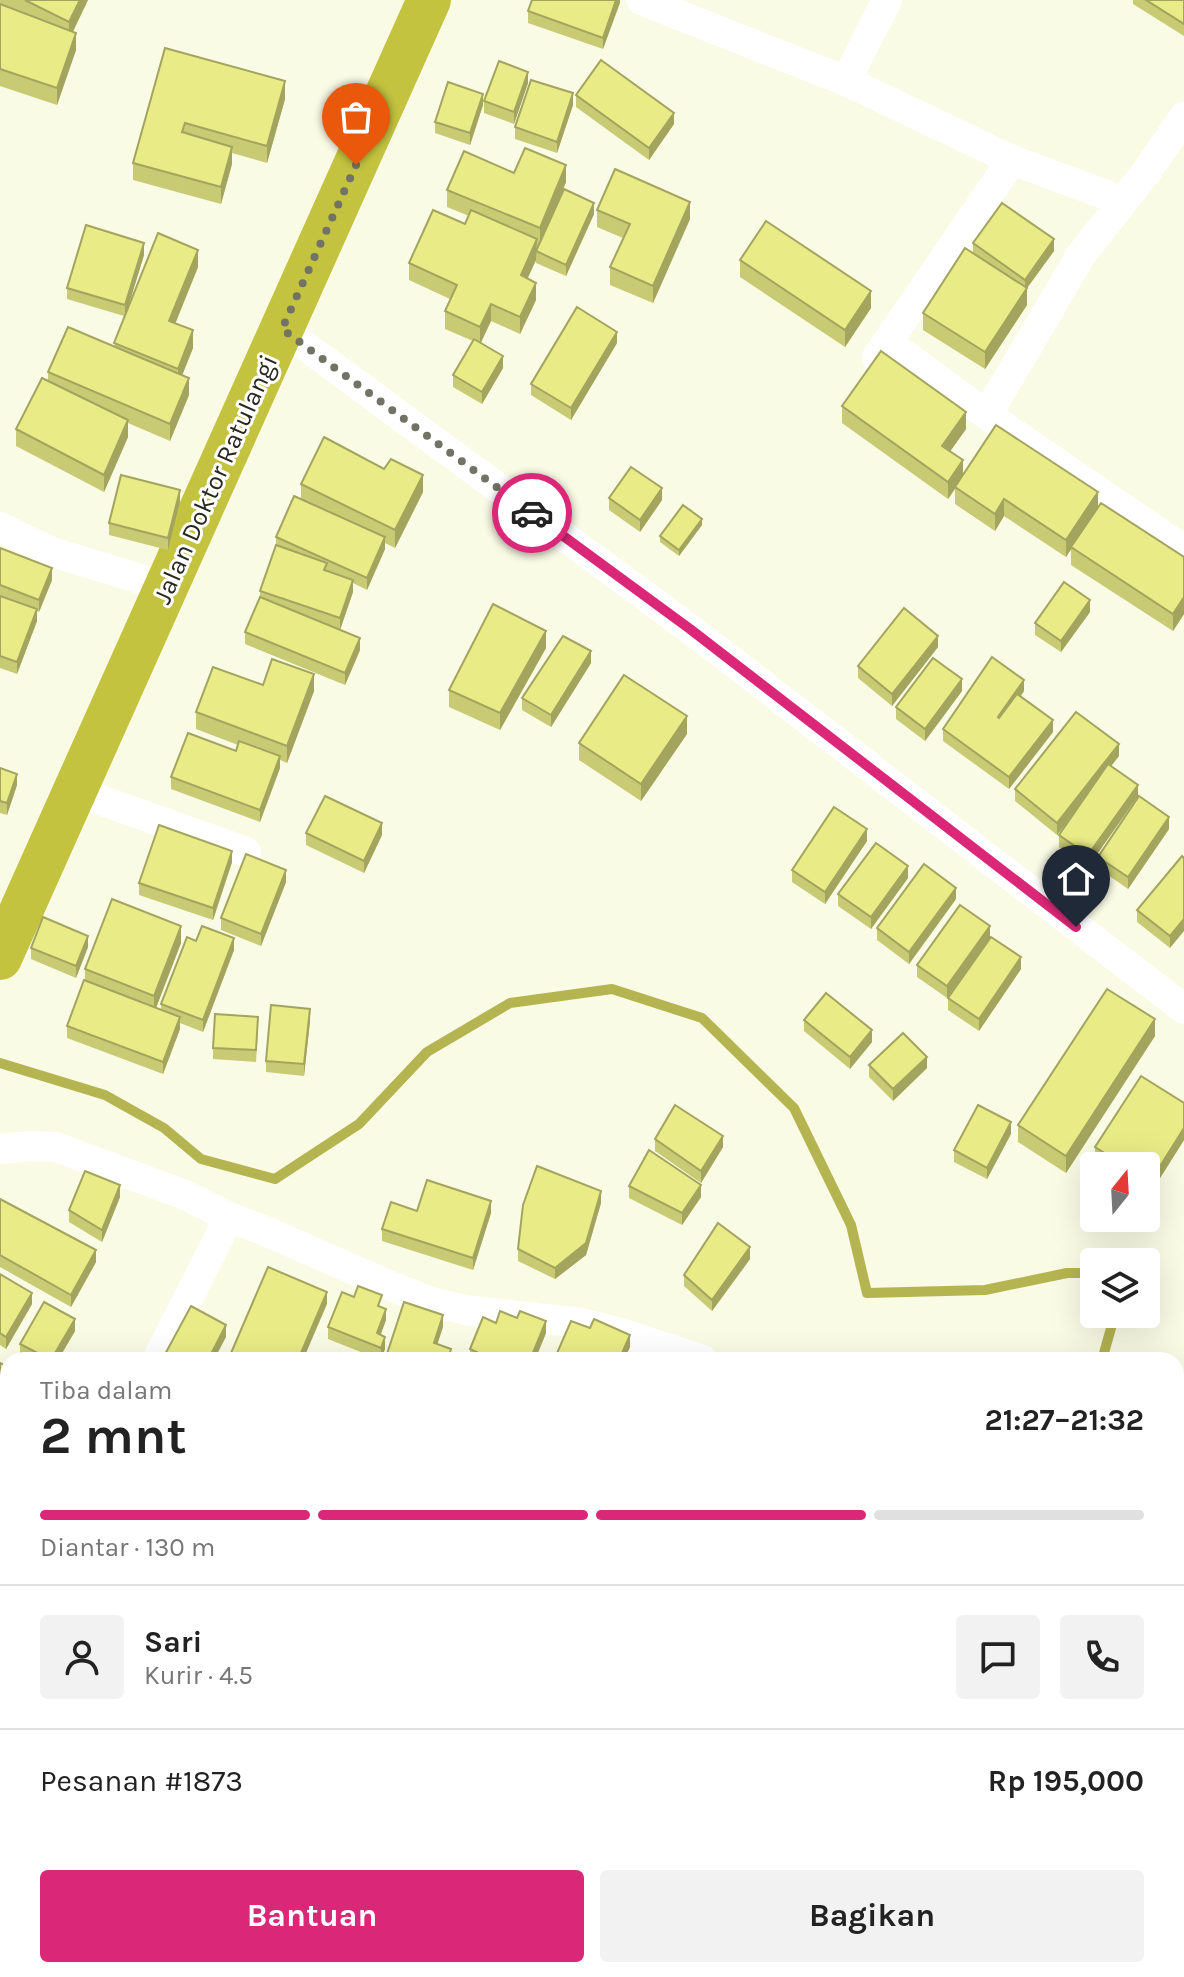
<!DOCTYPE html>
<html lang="id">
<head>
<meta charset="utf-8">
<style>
  body { margin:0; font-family:Karla,sans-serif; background:#f2f2f2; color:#222; height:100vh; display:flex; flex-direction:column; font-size:30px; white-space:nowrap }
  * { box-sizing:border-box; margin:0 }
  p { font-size:26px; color:#767676 }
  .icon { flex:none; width:44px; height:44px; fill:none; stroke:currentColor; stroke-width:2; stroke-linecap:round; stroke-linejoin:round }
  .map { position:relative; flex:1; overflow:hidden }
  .panel { position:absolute; left:0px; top:1352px; width:1184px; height:626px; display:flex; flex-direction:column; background:#fff; border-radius:24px 24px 0 0; box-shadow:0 8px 32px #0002 }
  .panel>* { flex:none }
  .needle { width:52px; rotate:18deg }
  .tools { position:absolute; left:1080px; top:1152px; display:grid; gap:16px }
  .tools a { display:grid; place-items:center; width:80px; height:80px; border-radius:8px; background:#fff; box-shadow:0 8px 32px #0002; font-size:40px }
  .pin { position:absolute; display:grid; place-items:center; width:68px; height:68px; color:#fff; margin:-82px -34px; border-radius:50% 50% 50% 0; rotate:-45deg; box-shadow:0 0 8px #0007 }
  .pin .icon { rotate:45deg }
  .courier { position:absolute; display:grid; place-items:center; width:80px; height:80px; margin:-40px; border:6px solid #db2777; border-radius:50%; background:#fff; color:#222; box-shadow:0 2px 10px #0007 }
  .summary em { font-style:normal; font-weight:700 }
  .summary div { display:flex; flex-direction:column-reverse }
  .summary { display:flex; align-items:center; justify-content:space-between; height:136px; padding:0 40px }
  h1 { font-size:52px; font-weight:700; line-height:60px }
  .bar { display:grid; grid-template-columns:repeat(4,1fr); gap:12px 8px; align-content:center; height:96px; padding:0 40px }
  .bar i { height:10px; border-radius:6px; background:#e0e0e0 }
  .bar .on { background:#db2777 }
  .bar p { grid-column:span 4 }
  .line { display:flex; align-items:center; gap:20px; padding:0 40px; border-top:2px solid #e0e0e0 }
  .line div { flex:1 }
  .round { display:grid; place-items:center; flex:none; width:84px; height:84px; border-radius:8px; background:#f2f2f2 }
  .primary-button { display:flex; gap:16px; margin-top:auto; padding:16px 40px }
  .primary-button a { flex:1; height:92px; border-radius:8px; background:#db2777; color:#fff; font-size:32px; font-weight:700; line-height:92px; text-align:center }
  .primary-button a+a { background:#f2f2f2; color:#222 }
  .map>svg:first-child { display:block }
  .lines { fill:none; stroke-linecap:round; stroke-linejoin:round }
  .stream { stroke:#b4b451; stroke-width:10 }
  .street { stroke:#fff; stroke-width:30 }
  .highway { stroke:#c3c33f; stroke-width:44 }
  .wall { fill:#c8ca74 }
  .shaded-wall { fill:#a3a45e }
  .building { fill:#e9eb87; stroke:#a3a45e; stroke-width:2 }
  .done { stroke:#727265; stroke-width:8; stroke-dasharray:0 14.4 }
  .route { stroke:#db2777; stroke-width:10 }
  .labels { text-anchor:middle; stroke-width:6; stroke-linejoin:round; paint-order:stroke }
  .street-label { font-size:26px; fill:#282820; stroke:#fff }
</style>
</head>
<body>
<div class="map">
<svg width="1184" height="1977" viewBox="0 0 1184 1977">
  <rect width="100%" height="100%" fill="#fafbe5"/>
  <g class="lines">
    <g class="stream">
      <path d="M0,1063L105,1095L164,1128L201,1159L275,1179L359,1124L427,1052L510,1003L612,989L702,1018L794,1108L851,1225L867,1293L985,1290L1067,1273H1094"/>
      <path d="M1102,1360L1115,1314"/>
      <path d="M1176,1538L1184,1548"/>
    </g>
    <g class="street">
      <path d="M641,0L846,81L887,0"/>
      <path d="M846,81L1012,160L1123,201"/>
      <path d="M282,329L690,629L1184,1009"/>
      <path d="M887,342L987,415L1184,550"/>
      <path d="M877,357L1012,160"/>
      <path d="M987,415L1081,255L1147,171L1184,117"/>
      <path d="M0,527L52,552L167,587"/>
      <path d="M75,791L246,852"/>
      <path d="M0,1149L30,1146L56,1147L185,1195L229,1217L263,1230L393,1287L428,1301L465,1310L581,1323L621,1333L703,1360"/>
      <path d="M157,1360L229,1217"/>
      <path d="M1176,1633L1184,1639"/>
      <path d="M1176,1922L1184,1903"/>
      <path d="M66,1970V1977"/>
      <path d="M421,1977V1970"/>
      <path d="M1153,1977L1156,1970"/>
    </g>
    <path class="highway" d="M0,958L429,0"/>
  </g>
  <g class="wall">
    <path d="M0,0H88L73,32L76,50L57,105L0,86Z"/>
    <path d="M620,0L603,49L528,23V11Z"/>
    <path d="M1133,0H1184V36L1133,4Z"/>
    <path d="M165,48L285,99L267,163L232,153V164L221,204L133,180V163Z"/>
    <path d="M528,83L514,124L484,113V101Z"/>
    <path d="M576,95L674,124L649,160L576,107Z"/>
    <path d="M483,105L470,145L435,133V122Z"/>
    <path d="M573,105L557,153L515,139V127Z"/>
    <path d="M514,173L566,182L558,202L594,214L566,276L536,263V260L527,278L536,300L520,334L491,321L481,343L503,368L482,404L453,387V375L473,341L445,329V311L450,299L409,280V263L465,224L469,216L447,207V190Z"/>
    <path d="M597,210L690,219L653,303L610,285V267L623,238L597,227Z"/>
    <path d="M973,243L1054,251L1027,288V305L985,369L923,330V313L973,254Z"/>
    <path d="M144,255L129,304L198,267L175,324L193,348L182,375L189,395L170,441L128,423V437L104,492L16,446V429L48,381V372L114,346L124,316L67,299V288Z"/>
    <path d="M740,260L871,308L845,347L740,277Z"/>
    <path d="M617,343L571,420L531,395V384Z"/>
    <path d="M842,406L966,429L950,451L963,475L1098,508L1184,557V614L1173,631L1071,565V549L1066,557L1004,516L995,531L955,504V489L948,499L842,423Z"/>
    <path d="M301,484L423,492L395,548L385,543V549L367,590L353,583V592L340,630L360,650L345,685L245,644V632L260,597V591L276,545V537L301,500Z"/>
    <path d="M609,498L662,500L640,532L609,510Z"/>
    <path d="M180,502L168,550L109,535V523Z"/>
    <path d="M702,525L679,556L660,542V536Z"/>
    <path d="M0,548L52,580L39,612L37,611V621L17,674L0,668Z"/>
    <path d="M1090,612L1061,652L1035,635V623Z"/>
    <path d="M938,647L892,706L858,678V666Z"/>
    <path d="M546,648L500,730L449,707V690Z"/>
    <path d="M591,663L551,727L522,710V698Z"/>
    <path d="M263,685L314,691L287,763L280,760V768L260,822L171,789V777L236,751L238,745L196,729V712Z"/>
    <path d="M962,691L925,741L896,719V707Z"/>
    <path d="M1024,691L1021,696L1053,732L1009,789L943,741V729Z"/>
    <path d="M687,734L641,801L579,760V743Z"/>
    <path d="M1119,756L1111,766L1138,796L1088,867L1059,847V835L1073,815L1057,835L1015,801V789Z"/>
    <path d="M0,768L17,785L7,815L0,813Z"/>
    <path d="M1169,829L1128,889L1098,868V857Z"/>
    <path d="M306,833L382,835L364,873L306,845Z"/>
    <path d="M867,841L825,904L792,882V870Z"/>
    <path d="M1182,856L1170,948L1137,922V910Z"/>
    <path d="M232,862L213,920L139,895V883Z"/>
    <path d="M908,878L871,929L838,906V894Z"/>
    <path d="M286,882L261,946L221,930V918Z"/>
    <path d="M956,899L909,964L877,940V928Z"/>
    <path d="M990,938L1021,969L979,1031L948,1010V998L982,949L947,998L917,977V965Z"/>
    <path d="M196,941L234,950L203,1032L180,1023V1029L163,1074L67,1038V1026L85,981V969L181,943L156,1008L161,1010V1004Z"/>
    <path d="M88,947L76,978L31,959V948Z"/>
    <path d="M804,1020L872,1042L850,1069L804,1031Z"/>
    <path d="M310,1021L304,1076L266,1072V1061Z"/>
    <path d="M258,1029L256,1062L213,1059V1048Z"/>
    <path d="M1155,1036L1066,1173L1018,1142V1125Z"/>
    <path d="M869,1065L927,1068L893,1101L869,1077Z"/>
    <path d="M1184,1103V1140L1150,1194L1146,1191V1166H1106L1095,1159V1147Z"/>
    <path d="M1011,1134L987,1179L954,1162V1150Z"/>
    <path d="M655,1139L723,1147L701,1183L655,1151Z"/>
    <path d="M629,1186L701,1197L682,1225L629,1198Z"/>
    <path d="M120,1197L102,1242L69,1222V1210Z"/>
    <path d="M0,1199L96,1262L71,1307L0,1267Z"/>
    <path d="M601,1203L586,1255L555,1279L518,1261V1249Z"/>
    <path d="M417,1211L491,1213L473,1270L382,1241V1229Z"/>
    <path d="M750,1259L712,1311L684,1286V1275Z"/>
    <path d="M0,1274L32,1304L6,1349L0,1345Z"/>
    <path d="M382,1307L386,1320L380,1335L385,1349L381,1360L328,1339V1327Z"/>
    <path d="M496,1323L546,1333L535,1360H470V1349Z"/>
    <path d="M75,1331L58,1360H28L20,1355V1344Z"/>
    <path d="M630,1347L624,1360H554Z"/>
    <path d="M0,1363L8,1367V1442L0,1438Z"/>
    <path d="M8,1572V1639L0,1636V1591Z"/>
    <path d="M0,1697L8,1699V1764L0,1762Z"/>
    <path d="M577,1970H591L587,1976Z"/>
    <path d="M1006,1970H1104L1101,1977H1060L1048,1972V1977Z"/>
  </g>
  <g class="shaded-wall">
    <path d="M80,0H88L69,39V22Z"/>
    <path d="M616,0H620V3L603,49V38Z"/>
    <path d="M76,33V50L57,105V88Z"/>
    <path d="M528,72V83L514,124V112Z"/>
    <path d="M285,81V99L267,163V146Z"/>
    <path d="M573,93V105L557,153V142Z"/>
    <path d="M483,94V105L470,145V133Z"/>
    <path d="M674,113V124L649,160V148Z"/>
    <path d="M232,147V164L221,204V187Z"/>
    <path d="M566,165V182L540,246V228Z"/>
    <path d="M690,202V219L653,303V286Z"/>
    <path d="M594,203V214L566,276V265Z"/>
    <path d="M537,239L536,260L521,293V275Z"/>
    <path d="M1054,239V251L1027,288V305L985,369V352L1025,291V280Z"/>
    <path d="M144,243V255L125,317V305Z"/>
    <path d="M198,250V267L169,339V321Z"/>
    <path d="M536,283V300L520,334V317Z"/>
    <path d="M871,291V308L845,347V330Z"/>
    <path d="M491,304V321L480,344V327Z"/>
    <path d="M193,330V348L178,386V369Z"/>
    <path d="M617,332V343L571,420V408Z"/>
    <path d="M503,356V368L482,404V392Z"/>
    <path d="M189,378V395L170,441V424Z"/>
    <path d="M966,412V429L942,463V446Z"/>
    <path d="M128,420V437L104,492V475Z"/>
    <path d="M963,460V477L948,499V482Z"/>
    <path d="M423,475V492L395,548V530Z"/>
    <path d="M662,488V500L640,532V520Z"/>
    <path d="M180,490V502L168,550V538Z"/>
    <path d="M1098,492V509L1066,557V540Z"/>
    <path d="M1004,499V516L995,531V514Z"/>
    <path d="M702,519V525L679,556V550Z"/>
    <path d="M385,537V549L367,590V578Z"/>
    <path d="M52,568V580L39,612V600Z"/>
    <path d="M353,580V592L340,630V618Z"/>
    <path d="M1184,597V614L1173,631V614Z"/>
    <path d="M1090,600V612L1061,652V641Z"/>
    <path d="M37,609V621L17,674V662Z"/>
    <path d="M546,631V648L500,730V713Z"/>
    <path d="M938,636V647L892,706V694Z"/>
    <path d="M360,638V650L345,685V673Z"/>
    <path d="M591,651V663L551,727V715Z"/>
    <path d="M314,674V691L287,763V746Z"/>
    <path d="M962,679V691L925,741V729Z"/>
    <path d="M1024,680V691L998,728V717Z"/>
    <path d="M687,716V734L641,801V784Z"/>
    <path d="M1053,720V732L1009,789V777Z"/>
    <path d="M1119,744V756L1057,835V823Z"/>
    <path d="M280,756V768L260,822V810Z"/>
    <path d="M17,774V785L7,815V803Z"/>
    <path d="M1138,785V796L1088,867V855Z"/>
    <path d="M1169,817V829L1128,889V877Z"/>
    <path d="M382,823V835L364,873V861Z"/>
    <path d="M867,829V841L825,904V892Z"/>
    <path d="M232,851V862L213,920V908Z"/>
    <path d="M908,866V878L871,929V917Z"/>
    <path d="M286,870V882L261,946V934Z"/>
    <path d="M956,888V899L909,964V952Z"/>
    <path d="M1184,919V931L1170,948V936Z"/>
    <path d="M181,926V943L154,1013V996Z"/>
    <path d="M990,926V938L947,998V986Z"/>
    <path d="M88,936V947L76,978V966Z"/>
    <path d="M234,938V950L203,1032V1020Z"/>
    <path d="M1021,957V969L979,1031V1019Z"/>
    <path d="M310,1009V1021L304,1076V1064Z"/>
    <path d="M180,1017V1029L163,1074V1062Z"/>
    <path d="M1155,1019V1036L1066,1173V1156Z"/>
    <path d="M872,1030V1042L850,1069V1057Z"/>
    <path d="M927,1057V1068L893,1101V1089Z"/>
    <path d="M1011,1122V1134L987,1179V1168Z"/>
    <path d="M1184,1128V1140L1150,1194V1182Z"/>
    <path d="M723,1136V1147L701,1183V1171Z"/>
    <path d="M120,1185V1197L102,1242V1230Z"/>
    <path d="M701,1185V1197L682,1225V1213Z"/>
    <path d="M601,1191V1203L586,1255L555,1279V1268Z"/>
    <path d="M491,1201V1213L473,1270V1258Z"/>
    <path d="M750,1247V1259L712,1311V1300Z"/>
    <path d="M96,1250V1262L71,1307V1295Z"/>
    <path d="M327,1292V1304L303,1360H298Z"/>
    <path d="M32,1293V1304L6,1349V1337Z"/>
    <path d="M386,1309V1320L377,1345V1333Z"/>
    <path d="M443,1315V1327L434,1355V1343Z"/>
    <path d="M75,1319V1331L58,1360H51Z"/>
    <path d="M546,1321V1333L535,1360H530Z"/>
    <path d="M226,1325V1337L214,1360H208Z"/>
    <path d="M630,1335V1347L624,1360H619Z"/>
    <path d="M385,1337V1349L381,1360V1348Z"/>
    <path d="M1100,1970H1104L1101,1977H1097Z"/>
  </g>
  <g class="building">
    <path d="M25,0H80L69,22Z"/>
    <path d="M532,0H616L603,38L528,11Z"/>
    <path d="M1146,0H1184V24Z"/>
    <path d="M0,4L76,33L57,88L0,69Z"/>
    <path d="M165,48L285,81L267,146L185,123L182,132L232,147L221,187L133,163Z"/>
    <path d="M601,60L674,113L649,148L576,95Z"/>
    <path d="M499,61L528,72L514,112L484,101Z"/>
    <path d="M531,80L573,93L557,142L515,127Z"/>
    <path d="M448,82L483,94L470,133L435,122Z"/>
    <path d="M525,148L566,165L540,228L447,190L464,151L514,173Z"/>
    <path d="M615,169L690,202L653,286L610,267L630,224L597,210Z"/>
    <path d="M564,189L594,203L566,265L536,251Z"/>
    <path d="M1002,203L1054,239L1025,280L973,243Z"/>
    <path d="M433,210L465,224L471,210L537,239L521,275L536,283L520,317L491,304L480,327L445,311L457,285L409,263Z"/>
    <path d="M766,221L871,291L845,330L740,260Z"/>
    <path d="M86,225L144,243L125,305L67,288Z"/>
    <path d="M158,233L198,250L169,321L193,330L178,369L114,343Z"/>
    <path d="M965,248L1027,288L985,352L923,313Z"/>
    <path d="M577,307L617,332L571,408L531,384Z"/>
    <path d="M68,327L189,378L170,424L48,372Z"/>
    <path d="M474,339L503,356L482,392L453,375Z"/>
    <path d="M881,351L966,412L942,446L963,460L948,482L842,406Z"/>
    <path d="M42,378L128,420L104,475L16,429Z"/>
    <path d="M996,425L1098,492L1066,540L1004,499L995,514L955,487Z"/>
    <path d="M324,437L384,469L391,459L423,475L395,530L301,484Z"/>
    <path d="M631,467L662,488L640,520L609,498Z"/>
    <path d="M121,475L180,490L168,538L109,523Z"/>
    <path d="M294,496L385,537L367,578L276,537Z"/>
    <path d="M1101,503L1184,557V597L1173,614L1071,547Z"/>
    <path d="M683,505L702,519L679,550L660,536Z"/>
    <path d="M276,545L327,563L324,570L353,580L340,618L260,591Z"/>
    <path d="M0,548L52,568L39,600L0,585Z"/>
    <path d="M1064,582L1090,600L1061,641L1035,623Z"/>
    <path d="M0,596L37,609L17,662L0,656Z"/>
    <path d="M260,597L360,638L345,673L245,632Z"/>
    <path d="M493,604L546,631L500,713L449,690Z"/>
    <path d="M904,608L938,636L892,694L858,666Z"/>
    <path d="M563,636L591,651L551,715L522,698Z"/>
    <path d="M992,657L1024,680L998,717L999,718L1017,694L1053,720L1009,777L943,729Z"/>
    <path d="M933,658L962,679L925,729L896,707Z"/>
    <path d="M272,659L314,674L287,746L196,712L213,667L263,685Z"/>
    <path d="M624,675L687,716L641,784L579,743Z"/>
    <path d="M1076,712L1119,744L1057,823L1015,789Z"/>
    <path d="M188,733L236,751L239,741L280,756L260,810L171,777Z"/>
    <path d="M1108,764L1138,785L1088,855L1059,835Z"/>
    <path d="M0,768L17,774L7,803L0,801Z"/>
    <path d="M325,796L382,823L364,861L306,833Z"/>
    <path d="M1139,796L1169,817L1128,877L1098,857Z"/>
    <path d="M834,807L867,829L825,892L792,870Z"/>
    <path d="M159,825L232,851L213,908L139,883Z"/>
    <path d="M876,843L908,866L871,917L838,894Z"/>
    <path d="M246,854L286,870L261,934L221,918Z"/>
    <path d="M1182,856L1184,858V919L1170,936L1137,910Z"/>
    <path d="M924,864L956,888L909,952L877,928Z"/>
    <path d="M112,899L181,926L154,996L85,969Z"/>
    <path d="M960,905L990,926L947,986L917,965Z"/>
    <path d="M43,917L88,936L76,966L31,948Z"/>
    <path d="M202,926L234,938L203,1020L161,1004L187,937L196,941Z"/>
    <path d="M991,937L1021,957L979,1019L948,998Z"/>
    <path d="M84,980L180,1017L163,1062L67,1026Z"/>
    <path d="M1107,989L1155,1019L1066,1156L1018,1125Z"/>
    <path d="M826,993L872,1030L850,1057L804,1020Z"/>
    <path d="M271,1005L310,1009L304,1064L266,1061Z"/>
    <path d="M215,1014L258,1017L256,1050L213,1048Z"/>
    <path d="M903,1033L927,1057L893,1089L869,1065Z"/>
    <path d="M1141,1076L1184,1103V1128L1150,1182L1146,1179V1166H1125L1095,1147Z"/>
    <path d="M675,1105L723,1136L701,1171L655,1139Z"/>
    <path d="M978,1105L1011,1122L987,1168L954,1150Z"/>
    <path d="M649,1150L701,1185L682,1213L629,1186Z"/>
    <path d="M537,1166L601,1191L586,1243L555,1268L518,1249L523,1205Z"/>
    <path d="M85,1171L120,1185L102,1230L69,1210Z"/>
    <path d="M427,1180L491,1201L473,1258L382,1229L391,1202L417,1211Z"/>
    <path d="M0,1199L96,1250L71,1295L0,1255Z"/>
    <path d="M718,1223L750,1247L712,1300L684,1275Z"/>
    <path d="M268,1267L327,1292L298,1360H228Z"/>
    <path d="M0,1274L32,1293L6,1337L0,1333Z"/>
    <path d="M358,1286L382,1295L378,1306L386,1309L377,1333L385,1337L381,1348L328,1327L342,1292L354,1297Z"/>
    <path d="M44,1302L75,1319L51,1360L20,1344Z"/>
    <path d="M404,1302L443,1315L434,1343L451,1349L448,1360H385Z"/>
    <path d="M191,1306L226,1325L208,1360H171L164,1356Z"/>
    <path d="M500,1311L517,1318L520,1311L546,1321L530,1360H481L483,1355L470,1349L483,1317L496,1323Z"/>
    <path d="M594,1319L630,1335L619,1360H603L590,1354L588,1360H554L571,1321L590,1328Z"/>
    <path d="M0,1363L8,1367V1430L0,1427Z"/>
    <path d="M8,1572V1627L0,1624V1591Z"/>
    <path d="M0,1697L8,1699V1752L0,1750Z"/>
    <path d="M152,1970H217L216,1977H152Z"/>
    <path d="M1006,1970H1048L1044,1977H1003Z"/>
    <path d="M1071,1970H1100L1097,1977H1088Z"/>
  </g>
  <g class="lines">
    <path class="done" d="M356,165L282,329L532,513"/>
    <path class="route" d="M532,513L690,629L1076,927"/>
  </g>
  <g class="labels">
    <g class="street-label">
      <text transform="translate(215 479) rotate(-66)" y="9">Jalan Doktor Ratulangi</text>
    </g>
  </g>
</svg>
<div class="tools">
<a><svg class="needle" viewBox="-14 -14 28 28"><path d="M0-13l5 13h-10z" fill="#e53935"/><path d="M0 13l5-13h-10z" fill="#767676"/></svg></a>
<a><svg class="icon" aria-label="layers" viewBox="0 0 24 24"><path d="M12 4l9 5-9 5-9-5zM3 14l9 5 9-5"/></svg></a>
</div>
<div class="pin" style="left:356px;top:165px;background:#ea580c"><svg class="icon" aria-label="bag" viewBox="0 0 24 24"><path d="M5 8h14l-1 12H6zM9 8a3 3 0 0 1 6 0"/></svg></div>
<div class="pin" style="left:1076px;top:927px;background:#1f2937"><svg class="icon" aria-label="home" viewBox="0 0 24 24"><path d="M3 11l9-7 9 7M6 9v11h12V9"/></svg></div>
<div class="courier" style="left:532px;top:513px"><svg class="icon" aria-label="car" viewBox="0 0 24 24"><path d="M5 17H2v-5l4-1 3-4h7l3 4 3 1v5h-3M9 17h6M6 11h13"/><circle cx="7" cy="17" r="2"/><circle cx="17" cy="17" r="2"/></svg></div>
<section class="panel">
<div class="summary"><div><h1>2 mnt</h1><p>Tiba dalam</p></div><em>21:27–21:32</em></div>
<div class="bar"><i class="on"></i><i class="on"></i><i class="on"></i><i></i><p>Diantar · 130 m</p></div>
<div class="line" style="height:144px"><a class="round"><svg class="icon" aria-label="person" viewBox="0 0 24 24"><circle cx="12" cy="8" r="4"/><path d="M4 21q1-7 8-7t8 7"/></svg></a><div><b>Sari</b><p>Kurir · 4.5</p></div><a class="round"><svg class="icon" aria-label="chat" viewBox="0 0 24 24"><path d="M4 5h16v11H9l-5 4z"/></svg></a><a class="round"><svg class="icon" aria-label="phone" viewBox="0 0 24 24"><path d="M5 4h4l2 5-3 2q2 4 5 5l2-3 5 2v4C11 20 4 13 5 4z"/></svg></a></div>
<div class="line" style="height:104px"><div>Pesanan #1873</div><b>Rp 195,000</b></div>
<div class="primary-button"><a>Bantuan</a><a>Bagikan</a></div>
</section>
</div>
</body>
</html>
